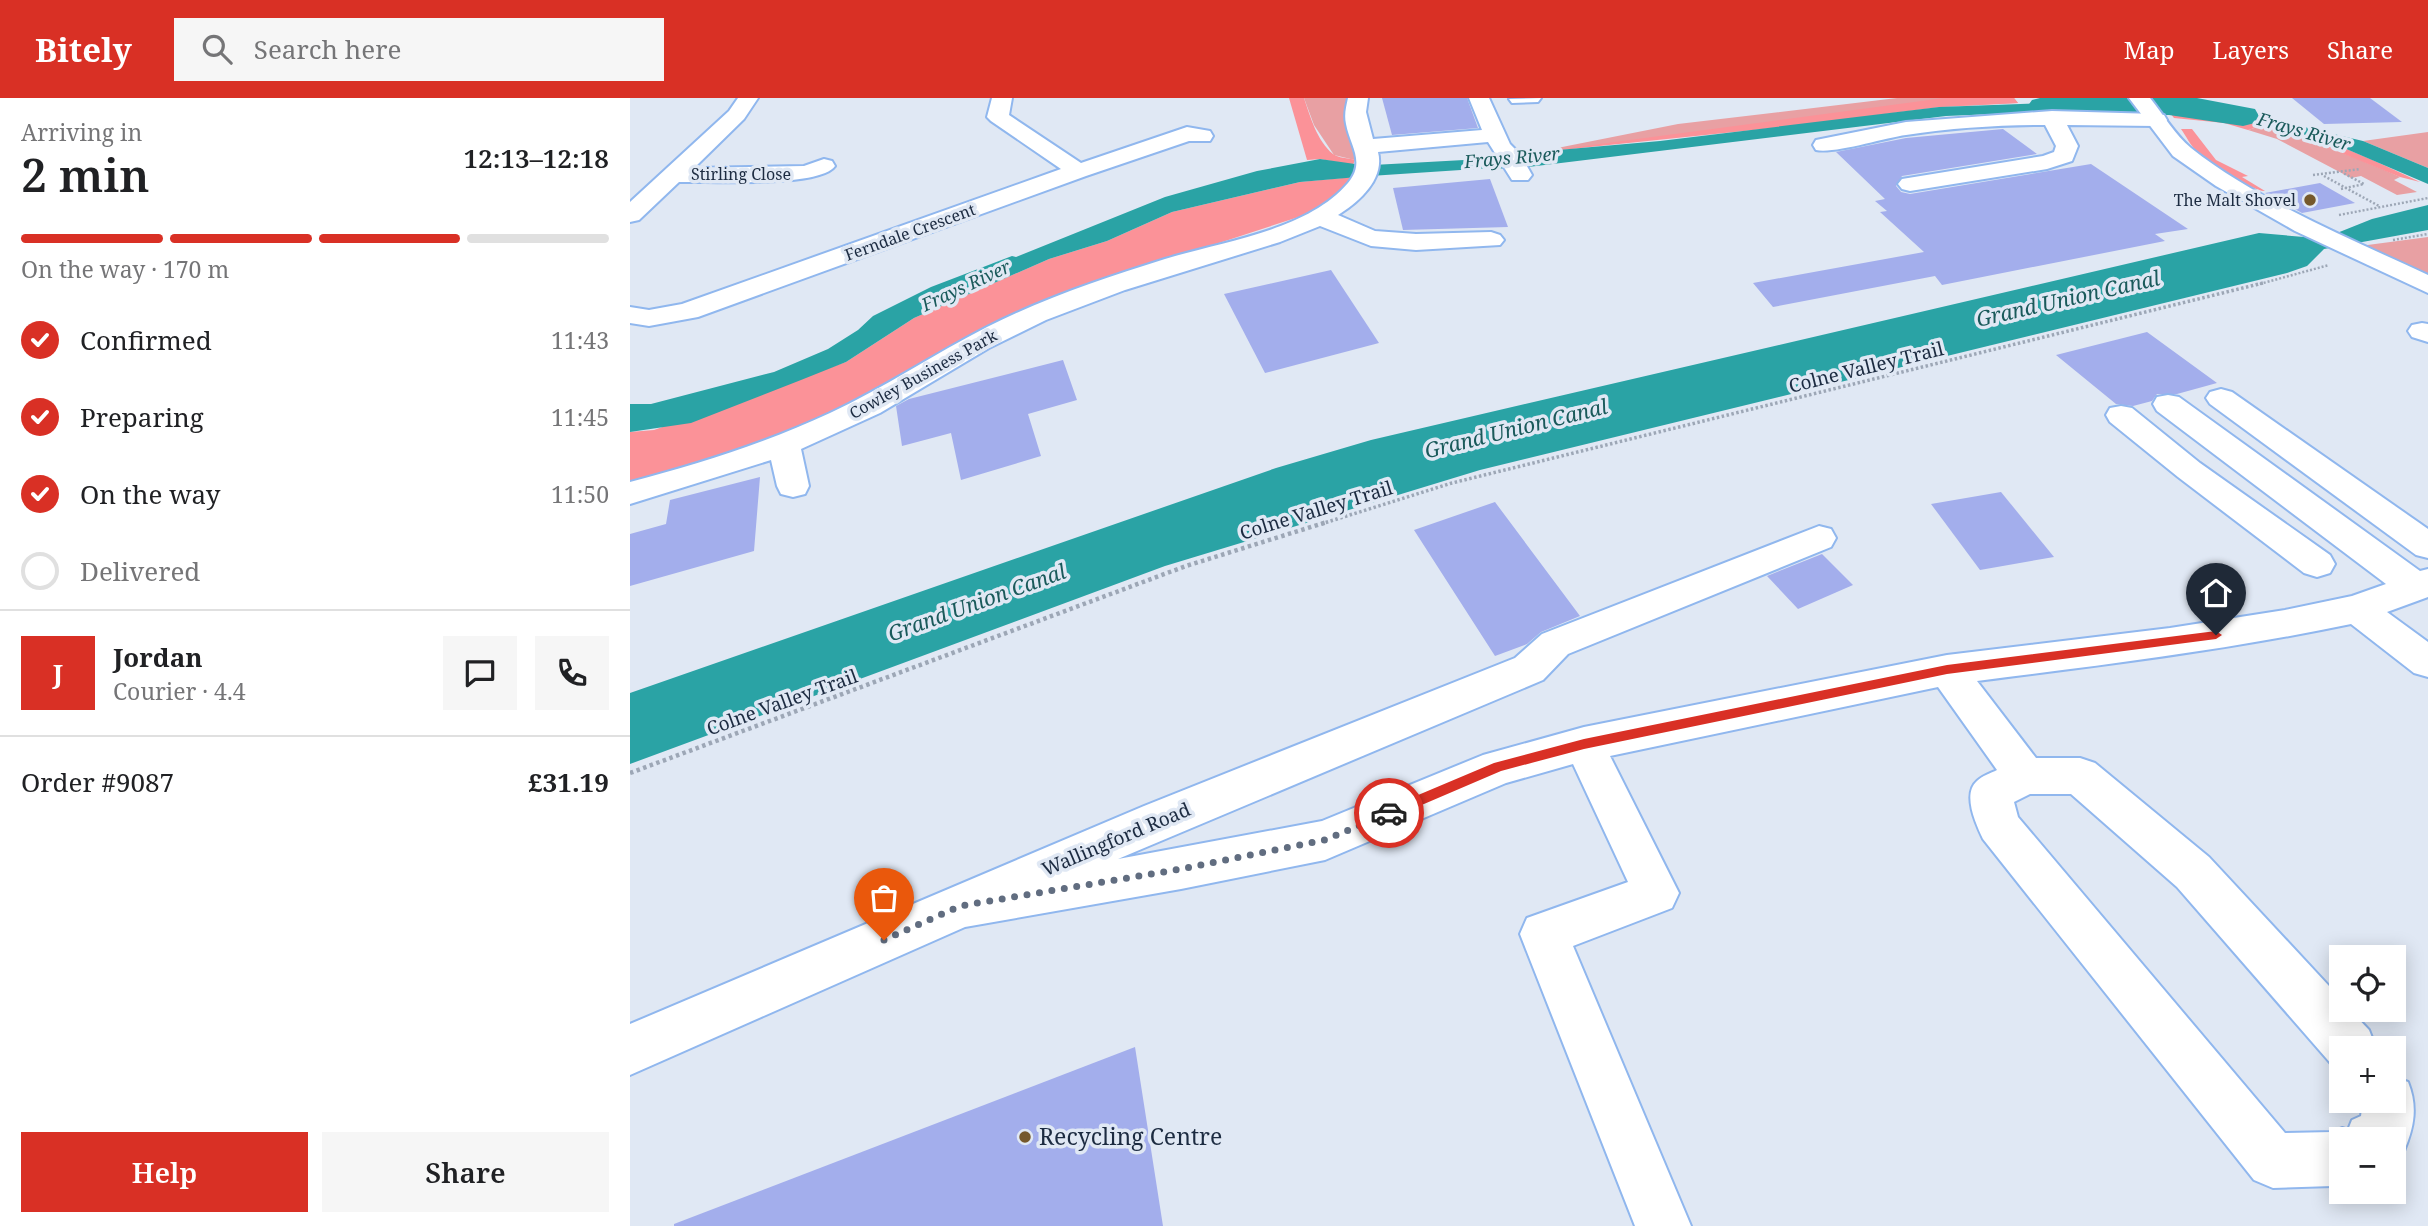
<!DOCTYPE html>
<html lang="en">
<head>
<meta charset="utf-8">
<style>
  body { margin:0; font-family:"Noto Serif",serif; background:#f6f6f6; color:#202124; height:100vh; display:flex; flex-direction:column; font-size:26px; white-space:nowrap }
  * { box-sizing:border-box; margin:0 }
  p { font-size:23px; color:#757577 }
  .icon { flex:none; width:38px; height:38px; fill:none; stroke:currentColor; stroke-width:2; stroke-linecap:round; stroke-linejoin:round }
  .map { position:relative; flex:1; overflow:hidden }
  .sheet { display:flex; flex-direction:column; background:#fff; width:630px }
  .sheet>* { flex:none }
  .tools { position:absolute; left:1699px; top:847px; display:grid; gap:14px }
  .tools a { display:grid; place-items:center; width:77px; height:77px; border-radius:0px; background:#fff; box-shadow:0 4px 18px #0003; font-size:35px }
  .pin { position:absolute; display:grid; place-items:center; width:60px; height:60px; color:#fff; margin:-72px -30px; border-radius:50% 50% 50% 0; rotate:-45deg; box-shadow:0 0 7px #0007 }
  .pin .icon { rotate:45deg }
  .courier { position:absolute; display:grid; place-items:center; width:70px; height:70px; margin:-35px; border:5px solid #d93025; border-radius:50%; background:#fff; color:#222; box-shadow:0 2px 9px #0007 }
  .head em { font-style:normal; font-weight:600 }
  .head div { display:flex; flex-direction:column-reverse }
  .head { display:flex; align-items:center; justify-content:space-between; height:119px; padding:0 21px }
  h1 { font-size:46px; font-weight:600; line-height:52px }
  .bar { display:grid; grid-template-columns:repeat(4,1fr); gap:10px 7px; align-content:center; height:84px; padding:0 21px }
  .bar i { height:9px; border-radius:5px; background:#e0e0e0 }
  .bar .on { background:#d93025 }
  .bar p { grid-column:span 4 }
  .line { display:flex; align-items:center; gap:18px; padding:0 21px; border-top:2px solid #e0e0e0 }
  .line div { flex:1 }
  .round { display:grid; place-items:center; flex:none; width:74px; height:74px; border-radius:0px; background:#f6f6f6 }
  ol { padding:0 21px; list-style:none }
  li { display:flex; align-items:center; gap:21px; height:77px }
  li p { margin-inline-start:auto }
  li .icon { padding:7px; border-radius:50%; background:#d93025; color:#fff; stroke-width:4 }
  li:last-child { color:#757577 }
  li i { width:38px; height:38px; border:4px solid #e0e0e0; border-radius:50% }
  .cta { display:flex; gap:14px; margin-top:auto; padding:14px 21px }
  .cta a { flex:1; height:80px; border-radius:0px; background:#d93025; color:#fff; font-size:28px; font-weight:600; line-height:80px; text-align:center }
  .cta a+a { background:#f6f6f6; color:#202124 }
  header { display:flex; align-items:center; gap:42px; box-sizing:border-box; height:98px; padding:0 35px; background:#d93025; color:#fff }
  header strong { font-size:33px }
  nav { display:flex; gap:38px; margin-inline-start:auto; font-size:24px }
  .search { width:490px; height:63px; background:#f6f6f6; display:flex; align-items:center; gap:18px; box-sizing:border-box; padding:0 24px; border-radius:0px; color:#757577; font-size:26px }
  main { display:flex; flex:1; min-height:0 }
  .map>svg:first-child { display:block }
  .green { fill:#e8a0a3 }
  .forest { fill:#fb9298 }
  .water { fill:#2aa3a5 }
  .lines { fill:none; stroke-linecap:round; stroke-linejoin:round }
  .river { fill:#2aa3a5; fill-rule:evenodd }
  .building { fill:#a3aeec }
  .minor-casing { stroke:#90b7ee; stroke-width:4 }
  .major-casing { stroke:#90b7ee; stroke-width:4 }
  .path-far2 { stroke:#9da7b6; stroke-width:2.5; stroke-dasharray:2 2; stroke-linecap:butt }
  .path-far1 { stroke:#9da7b6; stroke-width:3.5; stroke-dasharray:2.5 2.5; stroke-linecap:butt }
  .path { stroke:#9da7b6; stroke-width:4.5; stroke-dasharray:3.5 3.5; stroke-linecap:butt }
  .minor { fill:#fff; fill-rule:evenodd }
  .major { fill:#fff; fill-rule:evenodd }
  .route { fill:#d93025 }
  .done { stroke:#616d80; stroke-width:7; stroke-dasharray:0 12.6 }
  .poi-dot { fill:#75582c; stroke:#e0e8f4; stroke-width:2.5 }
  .labels { text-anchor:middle; stroke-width:7; stroke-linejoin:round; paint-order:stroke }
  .far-street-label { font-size:16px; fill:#1c2b41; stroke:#e0e8f4 }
  .far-poi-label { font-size:16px; fill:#1c2b41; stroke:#e0e8f4; text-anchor:end }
  .far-water-label { font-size:18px; font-style:italic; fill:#1a5a5b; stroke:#e0e8f4 }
  .street-label { font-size:19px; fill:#1c2b41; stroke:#e0e8f4 }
  .water-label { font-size:21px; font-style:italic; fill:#1a5a5b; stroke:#e0e8f4 }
  .near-poi-label { font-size:23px; fill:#1c2b41; stroke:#e0e8f4; text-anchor:start }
</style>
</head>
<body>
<header>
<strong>Bitely</strong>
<div class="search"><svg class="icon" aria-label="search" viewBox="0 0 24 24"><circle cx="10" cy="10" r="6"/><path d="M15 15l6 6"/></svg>Search here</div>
<nav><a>Map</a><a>Layers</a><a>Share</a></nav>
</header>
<main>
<section class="sheet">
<div class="head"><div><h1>2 min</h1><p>Arriving in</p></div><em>12:13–12:18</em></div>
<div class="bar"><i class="on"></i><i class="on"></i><i class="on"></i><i></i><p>On the way · 170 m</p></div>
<ol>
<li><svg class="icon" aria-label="check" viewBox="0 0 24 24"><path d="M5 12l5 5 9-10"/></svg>Confirmed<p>11:43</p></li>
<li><svg class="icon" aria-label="check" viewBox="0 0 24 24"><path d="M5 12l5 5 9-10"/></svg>Preparing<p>11:45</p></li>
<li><svg class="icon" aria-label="check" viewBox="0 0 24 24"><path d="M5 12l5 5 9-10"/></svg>On the way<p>11:50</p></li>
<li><i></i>Delivered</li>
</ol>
<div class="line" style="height:126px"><b class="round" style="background:#d93025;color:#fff">J</b><div><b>Jordan</b><p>Courier · 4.4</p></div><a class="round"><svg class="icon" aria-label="chat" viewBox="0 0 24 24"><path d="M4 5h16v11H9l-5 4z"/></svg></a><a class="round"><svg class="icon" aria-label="phone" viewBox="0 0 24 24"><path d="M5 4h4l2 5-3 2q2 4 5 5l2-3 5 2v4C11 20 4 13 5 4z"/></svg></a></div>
<div class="line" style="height:91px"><div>Order #9087</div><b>£31.19</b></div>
<div class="cta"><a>Help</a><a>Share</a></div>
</section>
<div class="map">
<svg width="1798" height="1128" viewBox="0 0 1798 1128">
  <rect width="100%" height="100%" fill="#e0e8f4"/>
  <g class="green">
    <path d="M674,0H718C709,26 720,38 729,63L704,57L684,27Z"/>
    <path d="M1267,0H1384L1388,5L1309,9L902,55L1048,26Z"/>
    <path d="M1631,28C1679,41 1725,59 1770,79L1764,82L1787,94L1767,97L1731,78L1721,80L1647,41L1618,32Z"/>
    <path d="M1798,34V70L1733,43Z"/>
    <path d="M1798,139V180L1730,148Z"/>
  </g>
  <g class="forest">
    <path d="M659,0H674C680,18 687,43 703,56C708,60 718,60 725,62L723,67L690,61L677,62Z"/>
    <path d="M1314,0H1384L1388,5L1309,9L1180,26L902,55Z"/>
    <path d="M1536,10C1554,11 1573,11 1591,14C1660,25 1727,54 1790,84L1770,79L1687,45L1631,28L1618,32L1594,25L1544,20Z"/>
    <path d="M1551,31H1562L1586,62L1618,78L1612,79L1635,93C1624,94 1576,63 1567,54C1561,48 1556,38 1551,31Z"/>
    <path d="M723,79L700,103L681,115L543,160L265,285L159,336L0,387V334L24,332L216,264L284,220L419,161L477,143L542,114L670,84Z"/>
  </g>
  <g class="water">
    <path d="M1529,0L1568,4L1733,43L1798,70V86L1714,50L1664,34L1588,13L1536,10Z"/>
    <path d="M1494,2L1499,10L1316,18L890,70L883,56L1030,43L1309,9Z"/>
    <path d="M878,56L884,71L861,70L740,78L743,67L834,62Z"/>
    <path d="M690,61L732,67L728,79L670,84L542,114L477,143L419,161L284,220L216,264L171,282L61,325L0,334V306H21L144,274L198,251L228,232L243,218L301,189L382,158L386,159L535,99L627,73Z"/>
    <path d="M1798,107V132L1694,151L1677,168L1657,175L850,372L535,468L0,666V595L646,370L741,342L1629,135L1674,139L1707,135L1742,121Z"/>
  </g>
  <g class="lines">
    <path class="river" d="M1410,0H1567L1625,11L1629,18L1625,25L1613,28L1539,17L1413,19L1402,16L1397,9L1402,2Z"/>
  </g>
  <g class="building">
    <path d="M752,0H837L848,30L762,37Z"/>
    <path d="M1662,0H1740L1772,24L1694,26Z"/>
    <path d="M1373,31L1407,56L1272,78L1266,88L1271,94L1280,96L1461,66L1558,131L1525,136L1535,143L1312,187L1305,178L1143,209L1123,185L1294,154L1250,114L1257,113L1245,103L1255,101L1206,54L1276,40Z"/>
    <path d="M860,81L878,129L773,132L763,90Z"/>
    <path d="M1690,85L1725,105L1672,115L1635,95Z"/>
    <path d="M701,172L749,245L635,275L594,196Z"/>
    <path d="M1517,234L1587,285L1547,296H1527L1522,303L1503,308L1486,306L1426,257Z"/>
    <path d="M433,262L447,302L398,316L411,358L331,382L321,335L272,348L266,308L279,301Z"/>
    <path d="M130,379L124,453L0,488V436L36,426L40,402Z"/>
    <path d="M1371,394L1424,459L1350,472L1301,406Z"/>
    <path d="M865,404L950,518L911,534L897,546L865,558L784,432Z"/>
    <path d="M1192,456L1223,487L1168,511L1137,478Z"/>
    <path d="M505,949L533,1128H44V1126Z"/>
  </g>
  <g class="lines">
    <g class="minor-casing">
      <g id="minor">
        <path d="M108,0H128L114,21L64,70L174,68L194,61L202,63L205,68C190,90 78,83 49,84L9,122L0,124V104L99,13Z"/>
        <path d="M362,0H382L379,17L451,65L557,29L580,33L583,38L580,43H559L456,78L68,219L19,228L0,225V209L19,212L52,206L431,71L361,23L357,19Z"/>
        <path d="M718,0H738L736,14L743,41L852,32L839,0H859L880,46L890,56L902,77L898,82H882L858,44L748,54C755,81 729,104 708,117L745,133L786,136L861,134L870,137L874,142L870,147L786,152L741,148L690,128L650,144L495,192L416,222L359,250L250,315L171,351L179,388L175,396L163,399L151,396L147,388L141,362L0,406V384C68,366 136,345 200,315C254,290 304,256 357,229C414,200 475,180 535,161C593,143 677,133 718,85C736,64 720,48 716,26C714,17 716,9 718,0Z"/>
        <path d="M911,0L908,4L882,5L879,1Z"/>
        <path d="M1422,13L1526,16L1534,17L1537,22L1534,27L1526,28L1437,27L1448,48L1442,63L1417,71L1280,93L1272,91L1268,86L1272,81L1413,58L1424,54L1426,48L1415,27C1369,27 1322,30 1276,37C1254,40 1204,56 1186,52L1183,47L1186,42L1276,24Z"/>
        <path d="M1792,225L1798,226V244L1782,239L1778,233L1782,227Z"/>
        <path d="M1591,291L1602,294L1798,431V460L1786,457L1580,306L1576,300L1580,294Z"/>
        <path d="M1538,297L1549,299L1790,473L1798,471V499L1757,514L1798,544V579L1784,575L1721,526C1597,552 1473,567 1347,583L1406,660H1450L1465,665L1579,759L1712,902V912H1720L1739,932L1746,950H1712V971L1703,968L1547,789L1441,696H1400L1384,704L1388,719L1655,1035L1702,1034L1712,1030L1718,1032L1722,1022L1731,1018L1733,1003H1764V979L1778,984C1788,1009 1784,1029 1774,1053L1764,1058V1041H1712V1085L1703,1088L1643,1090L1624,1082L1353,741C1346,726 1332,696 1347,683C1352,678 1361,675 1367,672L1308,589L980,658L1049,795L1042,810L943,848L1061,1128H1005L890,836L897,820L998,784L943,666L876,685L695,762L551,791L335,829L0,977V926L514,708L885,560L912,536L1189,428L1201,431L1206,440L1201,449L938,556L913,582L488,761L692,723L853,657L954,629L1317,557L1540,530L1655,512L1722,498L1756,486L1527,313L1523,306L1527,299Z"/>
        <path d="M1491,308L1502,310L1570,365L1700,457L1705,466L1700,475L1687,479L1674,475L1548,379L1480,324L1476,317L1480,310Z"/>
      </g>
    </g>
    <g class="major-casing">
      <path id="major" d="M1499,0H1520C1533,16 1545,37 1561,50C1628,103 1721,141 1798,177V195L1665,133L1586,88L1543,58Z"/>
    </g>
    <g class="path-far2">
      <path d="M1683,77L1730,71"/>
      <path d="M1694,78L1749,108"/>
      <path d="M1711,91L1734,86L1713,75"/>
      <path d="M1709,117L1798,100"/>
      <path d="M1763,142L1798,136"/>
      <path d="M1626,187L1699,167"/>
    </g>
    <path class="path-far1" d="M691,426L822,385L1633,185"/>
    <path class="path" d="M0,675L556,468L697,424"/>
    <use href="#minor" class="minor"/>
    <use href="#major" class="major"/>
  </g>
  <path class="route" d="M1586,533L1592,537L1586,541L1317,576L954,651L871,673L759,721L753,715L755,711L864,665L954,641L1317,567Z"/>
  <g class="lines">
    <path class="done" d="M254,842L330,808L551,771L695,742L759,715"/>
  </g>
  <g class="poi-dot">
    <circle cx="1680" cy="102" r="7"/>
    <circle cx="395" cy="1039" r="7"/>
  </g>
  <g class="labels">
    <g class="far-street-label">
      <text x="111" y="82">Stirling Close</text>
      <text transform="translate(280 134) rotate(-20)" y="6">Ferndale Crescent</text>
      <text transform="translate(293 276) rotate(-29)" y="6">Cowley Business Park</text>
    </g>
    <g class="far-poi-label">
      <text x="1666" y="108">The Malt Shovel</text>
    </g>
    <g class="far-water-label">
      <text transform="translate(1674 34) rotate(16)" y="6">Frays River</text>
      <text transform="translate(882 60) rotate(-5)" y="6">Frays River</text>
      <text transform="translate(336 188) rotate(-25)" y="6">Frays River</text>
    </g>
    <g class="street-label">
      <text transform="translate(1236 269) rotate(-14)" y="7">Colne Valley Trail</text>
      <text transform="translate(686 412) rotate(-17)" y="7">Colne Valley Trail</text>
      <text transform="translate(152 604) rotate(-20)" y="7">Colne Valley Trail</text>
      <text transform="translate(486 741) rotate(-23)" y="7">Wallingford Road</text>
    </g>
    <g class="water-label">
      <text transform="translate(1438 201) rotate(-13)" y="7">Grand Union Canal</text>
      <text transform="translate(886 331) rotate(-14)" y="7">Grand Union Canal</text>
      <text transform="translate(347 505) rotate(-20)" y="7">Grand Union Canal</text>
    </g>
    <g class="near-poi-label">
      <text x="409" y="1047">Recycling Centre</text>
    </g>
  </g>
</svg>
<div class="tools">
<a><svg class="icon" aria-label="locate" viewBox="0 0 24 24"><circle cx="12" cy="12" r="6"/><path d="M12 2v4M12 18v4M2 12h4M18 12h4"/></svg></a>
<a>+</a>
<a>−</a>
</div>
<div class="pin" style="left:254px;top:842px;background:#ea580c"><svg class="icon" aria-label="bag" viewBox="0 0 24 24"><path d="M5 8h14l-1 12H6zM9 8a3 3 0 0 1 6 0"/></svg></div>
<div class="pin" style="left:1586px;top:537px;background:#1f2937"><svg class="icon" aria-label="home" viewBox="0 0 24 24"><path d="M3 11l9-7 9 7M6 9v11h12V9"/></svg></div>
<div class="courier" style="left:759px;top:715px"><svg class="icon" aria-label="car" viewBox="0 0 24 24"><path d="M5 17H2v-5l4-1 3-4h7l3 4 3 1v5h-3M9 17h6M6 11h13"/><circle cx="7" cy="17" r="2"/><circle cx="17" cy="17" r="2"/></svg></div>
</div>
</main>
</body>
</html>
